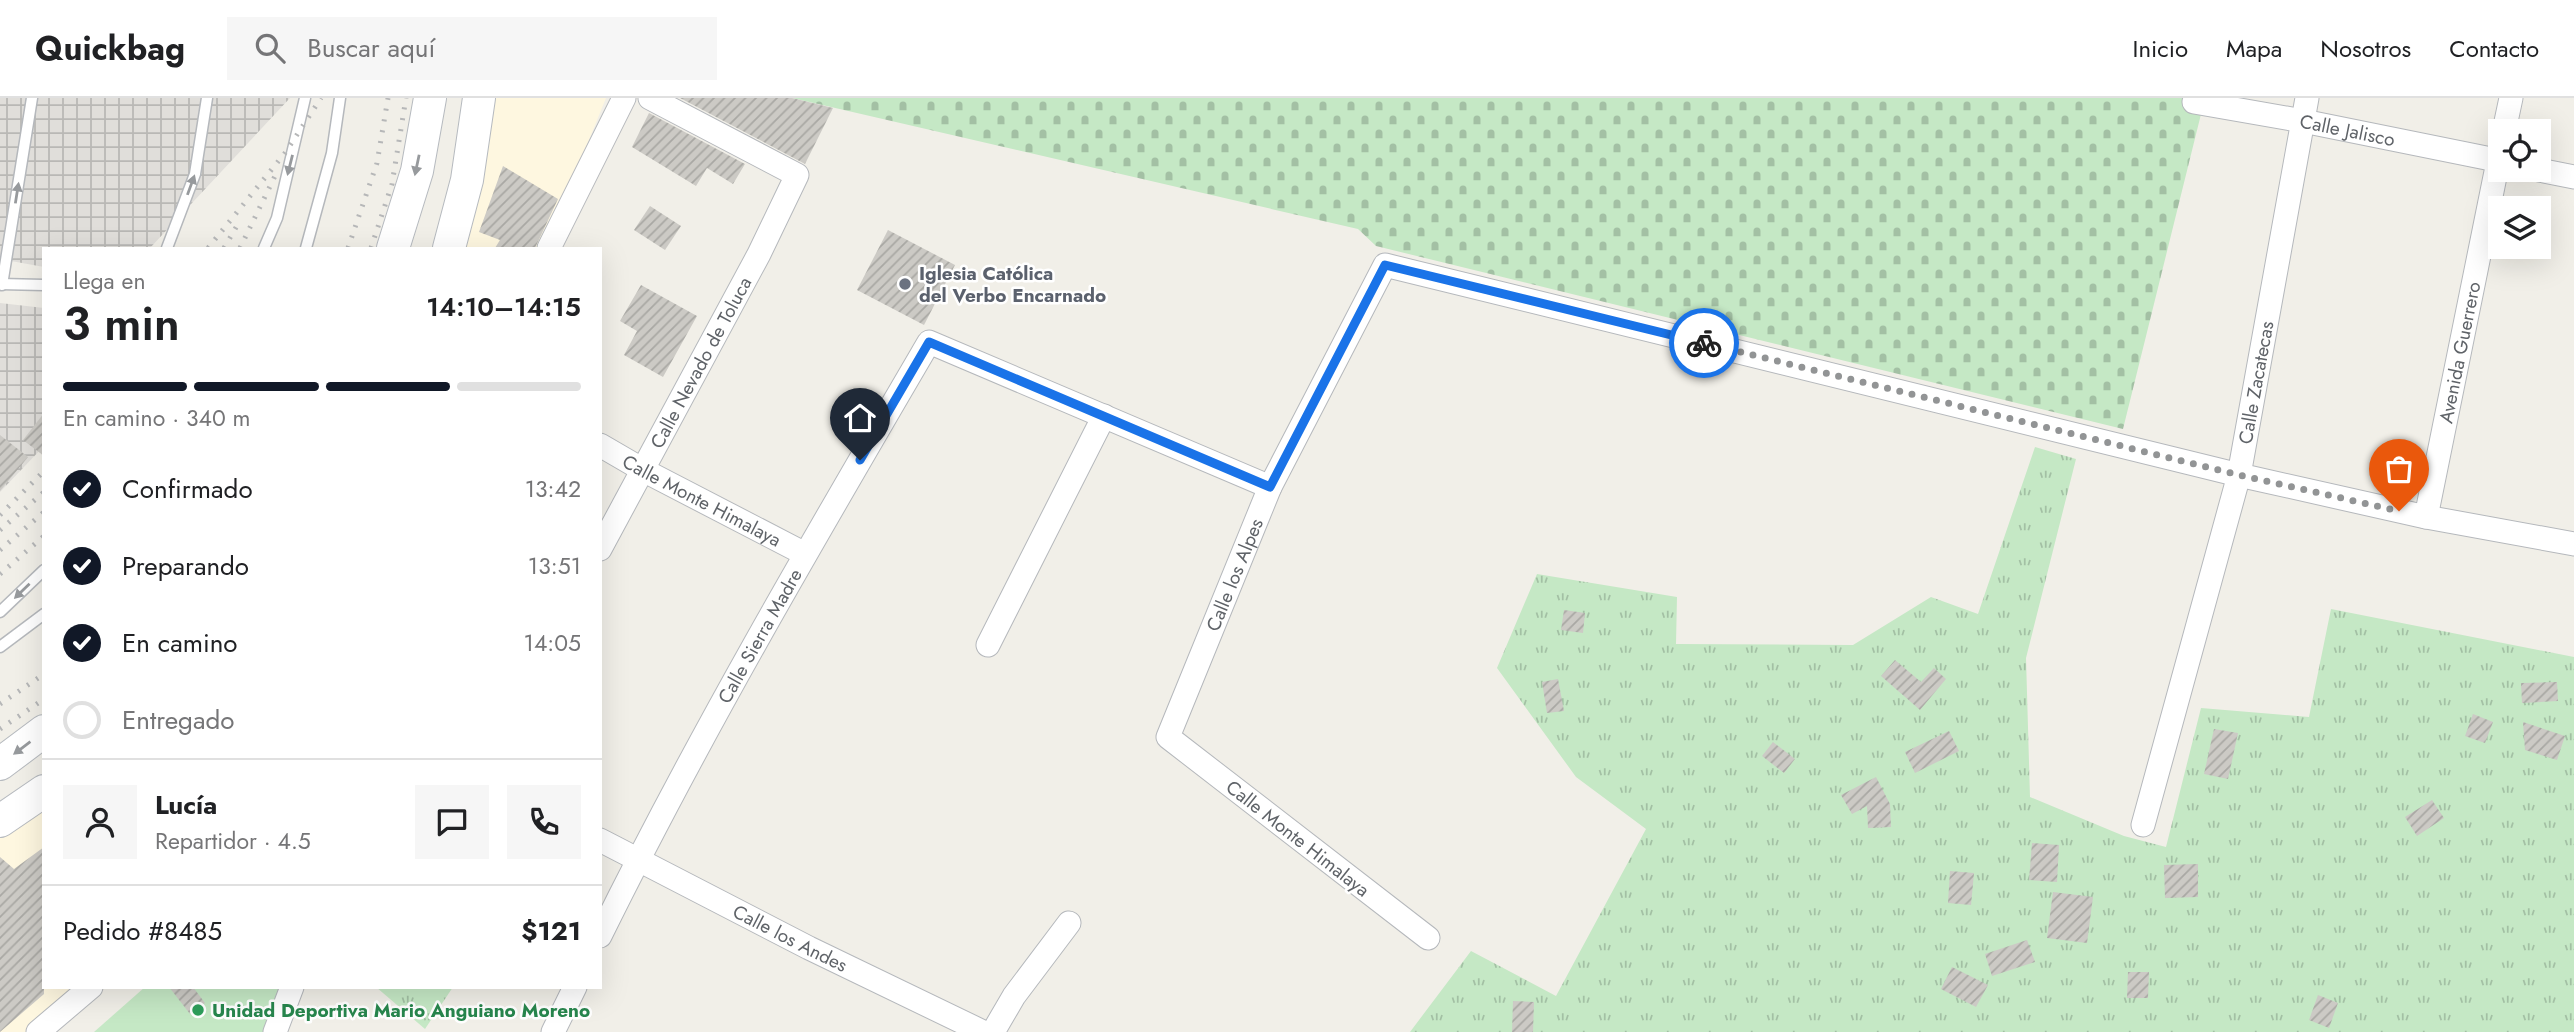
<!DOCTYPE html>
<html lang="es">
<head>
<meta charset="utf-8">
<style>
  body { margin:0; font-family:Jost,sans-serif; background:#f6f6f6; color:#202124; height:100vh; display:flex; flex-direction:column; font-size:26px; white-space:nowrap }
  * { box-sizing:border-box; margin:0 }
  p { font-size:23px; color:#757577 }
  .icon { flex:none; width:38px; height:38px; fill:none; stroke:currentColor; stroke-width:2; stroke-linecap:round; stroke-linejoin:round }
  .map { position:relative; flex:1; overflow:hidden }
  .side { position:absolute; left:42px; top:149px; width:560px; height:742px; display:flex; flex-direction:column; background:#fff; border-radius:0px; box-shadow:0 7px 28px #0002 }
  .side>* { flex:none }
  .tools { position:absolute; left:2488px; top:21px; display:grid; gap:14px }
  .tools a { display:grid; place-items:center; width:63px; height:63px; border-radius:0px; background:#fff; box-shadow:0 7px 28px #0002; font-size:35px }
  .pin { position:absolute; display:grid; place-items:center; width:60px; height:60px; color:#fff; margin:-72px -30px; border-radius:50% 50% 50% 0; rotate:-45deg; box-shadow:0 0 7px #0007 }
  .pin .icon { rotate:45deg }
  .courier { position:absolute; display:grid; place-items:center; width:70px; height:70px; margin:-35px; border:5px solid #1a73e8; border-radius:50%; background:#fff; color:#222; box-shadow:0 2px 9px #0007 }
  .head em { font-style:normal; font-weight:600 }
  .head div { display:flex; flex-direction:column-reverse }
  .head { display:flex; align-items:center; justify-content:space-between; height:119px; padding:0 21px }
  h1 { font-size:46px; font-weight:600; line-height:52px }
  .bar { display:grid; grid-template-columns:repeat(4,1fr); gap:10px 7px; align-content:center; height:84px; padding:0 21px }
  .bar i { height:9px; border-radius:5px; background:#e0e0e0 }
  .bar .on { background:#111827 }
  .bar p { grid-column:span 4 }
  .line { display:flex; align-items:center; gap:18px; padding:0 21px; border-top:2px solid #e0e0e0 }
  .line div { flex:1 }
  .round { display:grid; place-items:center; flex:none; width:74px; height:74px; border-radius:0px; background:#f6f6f6 }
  ol { padding:0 21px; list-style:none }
  li { display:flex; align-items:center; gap:21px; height:77px }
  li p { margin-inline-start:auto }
  li .icon { padding:7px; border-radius:50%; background:#111827; color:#fff; stroke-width:4 }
  li:last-child { color:#757577 }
  li i { width:38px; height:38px; border:4px solid #e0e0e0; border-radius:50% }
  header { display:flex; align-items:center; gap:42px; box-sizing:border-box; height:98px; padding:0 35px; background:#fff; border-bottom:2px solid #e0e0e0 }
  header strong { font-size:33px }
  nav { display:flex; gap:38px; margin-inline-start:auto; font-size:24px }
  .search { width:490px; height:63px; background:#f6f6f6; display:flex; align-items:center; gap:18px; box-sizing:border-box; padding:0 24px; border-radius:0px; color:#757577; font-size:26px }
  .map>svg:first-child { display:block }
  .commercial { fill:#fef7e0 }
  .industrial { fill:url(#industrial-grid) }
  .grass { fill:url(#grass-tufts) }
  .cemetery { fill:url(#cemetery-stones) }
  .pitch { fill:#c5e8c5 }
  .building { fill:url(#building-hatch) }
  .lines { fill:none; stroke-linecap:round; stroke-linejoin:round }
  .service-casing { stroke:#b5b8bc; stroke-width:13 }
  .minor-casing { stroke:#b5b8bc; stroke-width:25 }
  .secondary-casing { stroke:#b6babf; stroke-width:34 }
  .service { stroke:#fff; stroke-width:10 }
  .minor { stroke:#fff; stroke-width:23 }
  .secondary { stroke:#fff; stroke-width:32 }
  .rail { stroke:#b6b7b8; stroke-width:5; stroke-dasharray:2 9; stroke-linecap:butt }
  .oneway { fill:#979a9d }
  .done { stroke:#929495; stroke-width:7; stroke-dasharray:0 12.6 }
  .route { stroke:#1a73e8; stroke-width:9 }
  .worship-dot { fill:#6b7280; stroke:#fff; stroke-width:2.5 }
  .leisure-dot { fill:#2e9e5b; stroke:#fff; stroke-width:2.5 }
  .labels { text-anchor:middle; stroke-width:5; stroke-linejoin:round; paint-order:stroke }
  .street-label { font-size:19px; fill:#5f6368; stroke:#fff }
  .worship-label { font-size:19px; font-weight:bold; fill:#5b616d; stroke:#fff; text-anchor:start }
  .leisure-label { font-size:19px; font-weight:bold; fill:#27864d; stroke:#fff; text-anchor:start }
</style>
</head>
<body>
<header>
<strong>Quickbag</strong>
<div class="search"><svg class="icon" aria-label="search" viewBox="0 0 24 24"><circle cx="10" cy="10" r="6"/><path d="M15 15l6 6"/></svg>Buscar aquí</div>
<nav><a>Inicio</a><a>Mapa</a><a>Nosotros</a><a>Contacto</a></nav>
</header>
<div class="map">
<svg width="2574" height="934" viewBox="0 0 2574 934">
  <defs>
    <pattern id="industrial-grid" width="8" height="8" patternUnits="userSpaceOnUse" patternTransform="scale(1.75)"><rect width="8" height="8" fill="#e0deda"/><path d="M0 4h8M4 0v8" fill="none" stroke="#b9b8b5"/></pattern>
    <pattern id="grass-tufts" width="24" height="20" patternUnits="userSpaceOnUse" patternTransform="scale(1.75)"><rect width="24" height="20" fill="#c5e8c5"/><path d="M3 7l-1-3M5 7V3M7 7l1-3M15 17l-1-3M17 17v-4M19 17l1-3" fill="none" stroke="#a3c0a4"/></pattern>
    <pattern id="cemetery-stones" width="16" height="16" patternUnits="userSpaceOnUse" patternTransform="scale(1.75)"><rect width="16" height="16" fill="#c5e8c5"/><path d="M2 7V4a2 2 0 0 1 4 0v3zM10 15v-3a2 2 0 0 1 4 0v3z" fill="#a3c0a4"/></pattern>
    <pattern id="building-hatch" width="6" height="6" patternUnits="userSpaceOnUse" patternTransform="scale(1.75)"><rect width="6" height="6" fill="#cccac5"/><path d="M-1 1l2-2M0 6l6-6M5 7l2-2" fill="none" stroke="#a9a8a4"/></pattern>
  </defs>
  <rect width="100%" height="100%" fill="#f1efe8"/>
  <g class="commercial">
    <path d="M492,0H606L563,106L540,150H460Z"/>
    <path d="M44,701V889H82L28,934H0V730Z"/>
  </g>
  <g class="industrial">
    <path d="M0,0H290L150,150H44V169L0,161Z"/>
    <path d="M0,205L44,210V348L0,394Z"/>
  </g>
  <g class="grass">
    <path d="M2035,349L2076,361L2026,560L2030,699L2124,738L2166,749L2201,610L2309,619L2331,511L2574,559V934H1410L1471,853L1556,898L1646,731L1576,679L1497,570L1537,476L1677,499L1676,546L1853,547L1931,499L1978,516Z"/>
    <path d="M376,889H453L425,931Z"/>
  </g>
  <path class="cemetery" d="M792,0H2205L2123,331L1376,148L1358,131Z"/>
  <path class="pitch" d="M145,889H285L267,934H94Z"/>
  <g class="building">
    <path d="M680,0H792L833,10L805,66Z"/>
    <path d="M649,15L745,66L733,86L707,70L696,88L632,49Z"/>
    <path d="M503,68L558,101L535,150H495L500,142L479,134Z"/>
    <path d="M650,108L681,128L665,152L634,132Z"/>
    <path d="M888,132L955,167L924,227L857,192Z"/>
    <path d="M641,187L697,218L663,279L624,257L637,233L620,223Z"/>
    <path d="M44,315V358L23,342Z"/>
    <path d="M0,337L28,359L0,393Z"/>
    <path d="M1564,512L1585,515L1583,535L1561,532Z"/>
    <path d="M1895,562L1921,584L1934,570L1946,581L1920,612L1881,578Z"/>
    <path d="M1558,581L1564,613L1547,615L1542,584Z"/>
    <path d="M2557,584L2558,603L2522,605L2521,585Z"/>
    <path d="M2473,616L2493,624L2485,645L2465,638Z"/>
    <path d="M2523,624L2565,638L2557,662L2525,652Z"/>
    <path d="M2214,631L2238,635L2228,681L2204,676Z"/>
    <path d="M1949,633L1959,653L1915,675L1905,654Z"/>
    <path d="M1773,644L1795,661L1784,675L1762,658Z"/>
    <path d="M1876,679L1890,706L1891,729L1868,730L1867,708L1852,716L1841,697Z"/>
    <path d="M2432,702L2444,720L2417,738L2405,719Z"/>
    <path d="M2032,745L2059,747L2057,784L2029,782Z"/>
    <path d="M44,749V896L0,934V759L14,771Z"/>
    <path d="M2198,766V799L2165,800L2164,767Z"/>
    <path d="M1950,773L1974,775L1971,807L1948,805Z"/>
    <path d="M2053,794L2093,799L2087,845L2047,840Z"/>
    <path d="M2027,842L2035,864L1992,878L1985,856Z"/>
    <path d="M1952,869L1988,887L1976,909L1941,891Z"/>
    <path d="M2128,874H2149L2148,900H2127Z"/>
    <path d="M169,889H193L205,905L190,916Z"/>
    <path d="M2318,897L2338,905L2329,930L2309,922Z"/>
    <path d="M1513,903L1534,904L1533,934H1512Z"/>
  </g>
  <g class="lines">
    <g class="service-casing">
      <g id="service">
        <path d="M167,150L195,76L207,0"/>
        <path d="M264,150L277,120L305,0"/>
        <path d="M306,150L332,55L340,0"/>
        <path d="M0,186L44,187"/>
        <path d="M2,187L32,0"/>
        <path d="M0,514L44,472"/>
        <path d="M0,549L44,516"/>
      </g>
    </g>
    <g class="minor-casing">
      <g id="minor">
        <path id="s1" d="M2194,4L2303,23L2501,63"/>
        <path d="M2504,33L2511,0"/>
        <path d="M2539,72L2574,79"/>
        <path d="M549,150L624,0"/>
        <path id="s2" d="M600,347L643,372L805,456"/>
        <path id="s3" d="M2426,419L2501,49"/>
        <path id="s4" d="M600,451L759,156L797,77L650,0"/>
        <path d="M988,547L1104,318"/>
        <path id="s5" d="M2143,727L2239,377L2307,0"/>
        <path id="s6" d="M600,742L809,850L983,934"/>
        <path id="s7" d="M600,838C700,635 815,439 929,244L1270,389"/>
        <path id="s8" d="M1428,840L1168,639L1270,389L1385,167L2239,377L2426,419L2574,446"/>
        <path d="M38,934L91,889"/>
        <path d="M275,934L292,889"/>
        <path d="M553,934L575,889"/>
        <path d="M993,934L1014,898L1069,825"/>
      </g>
    </g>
    <g class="secondary-casing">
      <g id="secondary">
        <path d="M393,150L417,73L430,0"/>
        <path d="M449,150L467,82L479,0"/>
        <path d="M0,666L44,633"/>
        <path d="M0,723L44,693"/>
      </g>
    </g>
    <use href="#service" class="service"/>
    <use href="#minor" class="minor"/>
    <use href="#secondary" class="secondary"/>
    <g class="rail">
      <path d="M208,150L285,55L321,0"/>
      <path d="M224,150L238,126"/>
      <path d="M240,150L275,78"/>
      <path d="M348,150L377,65L388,0"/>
      <path d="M371,150L392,86L406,0"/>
      <path d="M0,417L44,373"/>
      <path d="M0,432L44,394"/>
      <path d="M0,452L44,414"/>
      <path d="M0,476L44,438"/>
      <path d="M0,606L44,576"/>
      <path d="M0,631L44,601"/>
    </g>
  </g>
  <defs><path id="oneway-solid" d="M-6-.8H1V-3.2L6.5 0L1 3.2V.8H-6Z" transform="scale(1.75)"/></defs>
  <g class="oneway">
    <use href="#oneway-solid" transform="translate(290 67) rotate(104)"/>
    <use href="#oneway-solid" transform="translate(417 67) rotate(102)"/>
    <use href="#oneway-solid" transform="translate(191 87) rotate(-70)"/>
    <use href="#oneway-solid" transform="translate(17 95) rotate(-81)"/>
    <use href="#oneway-solid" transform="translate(22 493) rotate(136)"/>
    <use href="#oneway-solid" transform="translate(22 650) rotate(143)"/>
  </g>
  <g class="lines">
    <path class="done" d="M1704,245L2239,377L2399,413"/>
    <path class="route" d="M860,362L929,244L1270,389L1385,167L1704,245"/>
  </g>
  <circle class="worship-dot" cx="905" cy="186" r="7"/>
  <circle class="leisure-dot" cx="198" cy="912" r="7"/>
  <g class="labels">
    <g class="street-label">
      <text dy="7" stroke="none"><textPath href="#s1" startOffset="156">Calle Jalisco</textPath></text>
      <text dy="7" stroke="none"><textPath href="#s3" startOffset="168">Avenida Guerrero</textPath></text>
      <text dy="7" stroke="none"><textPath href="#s4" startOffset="212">Calle Nevado de Toluca</textPath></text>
      <text dy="7" stroke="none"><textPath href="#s5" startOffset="457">Calle Zacatecas</textPath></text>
      <text dy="7" stroke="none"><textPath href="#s2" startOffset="116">Calle Monte Himalaya</textPath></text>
      <text dy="7" stroke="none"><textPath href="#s8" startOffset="504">Calle los Alpes</textPath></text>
      <text dy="7" stroke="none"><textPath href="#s7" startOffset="340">Calle Sierra Madre</textPath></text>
      <text transform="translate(1298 740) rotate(38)" y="7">Calle Monte Himalaya</text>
      <text dy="7" stroke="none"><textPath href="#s6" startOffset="214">Calle los Andes</textPath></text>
    </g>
    <g class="worship-label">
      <text x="919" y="182">Iglesia Católica<tspan x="919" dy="22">del Verbo Encarnado</tspan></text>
    </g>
    <g class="leisure-label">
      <text x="212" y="919">Unidad Deportiva Mario Anguiano Moreno</text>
    </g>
  </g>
</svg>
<div class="tools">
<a><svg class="icon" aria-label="locate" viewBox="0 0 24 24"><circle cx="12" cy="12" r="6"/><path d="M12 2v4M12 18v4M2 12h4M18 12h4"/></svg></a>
<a><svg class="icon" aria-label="layers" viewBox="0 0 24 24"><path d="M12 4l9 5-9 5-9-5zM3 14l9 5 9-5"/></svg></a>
</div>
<div class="pin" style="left:2399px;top:413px;background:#ea580c"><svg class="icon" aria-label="bag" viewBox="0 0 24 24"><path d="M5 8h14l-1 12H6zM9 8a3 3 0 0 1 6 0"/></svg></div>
<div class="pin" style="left:860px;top:362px;background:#1f2937"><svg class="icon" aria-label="home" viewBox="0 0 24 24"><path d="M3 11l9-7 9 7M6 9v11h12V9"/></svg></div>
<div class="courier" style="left:1704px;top:245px"><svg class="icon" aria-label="bike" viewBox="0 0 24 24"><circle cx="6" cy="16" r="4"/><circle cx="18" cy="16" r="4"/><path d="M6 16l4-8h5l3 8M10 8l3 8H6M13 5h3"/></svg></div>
<section class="side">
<div class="head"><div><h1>3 min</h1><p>Llega en</p></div><em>14:10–14:15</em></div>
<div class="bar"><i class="on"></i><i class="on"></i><i class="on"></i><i></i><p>En camino · 340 m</p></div>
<ol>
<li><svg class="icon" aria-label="check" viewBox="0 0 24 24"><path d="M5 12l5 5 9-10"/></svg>Confirmado<p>13:42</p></li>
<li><svg class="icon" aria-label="check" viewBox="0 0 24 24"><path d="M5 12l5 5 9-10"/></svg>Preparando<p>13:51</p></li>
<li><svg class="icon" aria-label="check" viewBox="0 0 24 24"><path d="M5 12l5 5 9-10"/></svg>En camino<p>14:05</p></li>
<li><i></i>Entregado</li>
</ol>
<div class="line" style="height:126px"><a class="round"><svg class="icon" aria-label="person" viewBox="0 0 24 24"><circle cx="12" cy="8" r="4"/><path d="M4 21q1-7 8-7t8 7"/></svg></a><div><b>Lucía</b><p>Repartidor · 4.5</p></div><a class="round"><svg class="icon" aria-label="chat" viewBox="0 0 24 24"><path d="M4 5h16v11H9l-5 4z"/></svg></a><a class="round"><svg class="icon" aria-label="phone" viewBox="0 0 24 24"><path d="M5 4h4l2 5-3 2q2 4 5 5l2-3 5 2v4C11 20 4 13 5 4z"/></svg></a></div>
<div class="line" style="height:91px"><div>Pedido #8485</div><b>$121</b></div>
</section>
</div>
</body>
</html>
